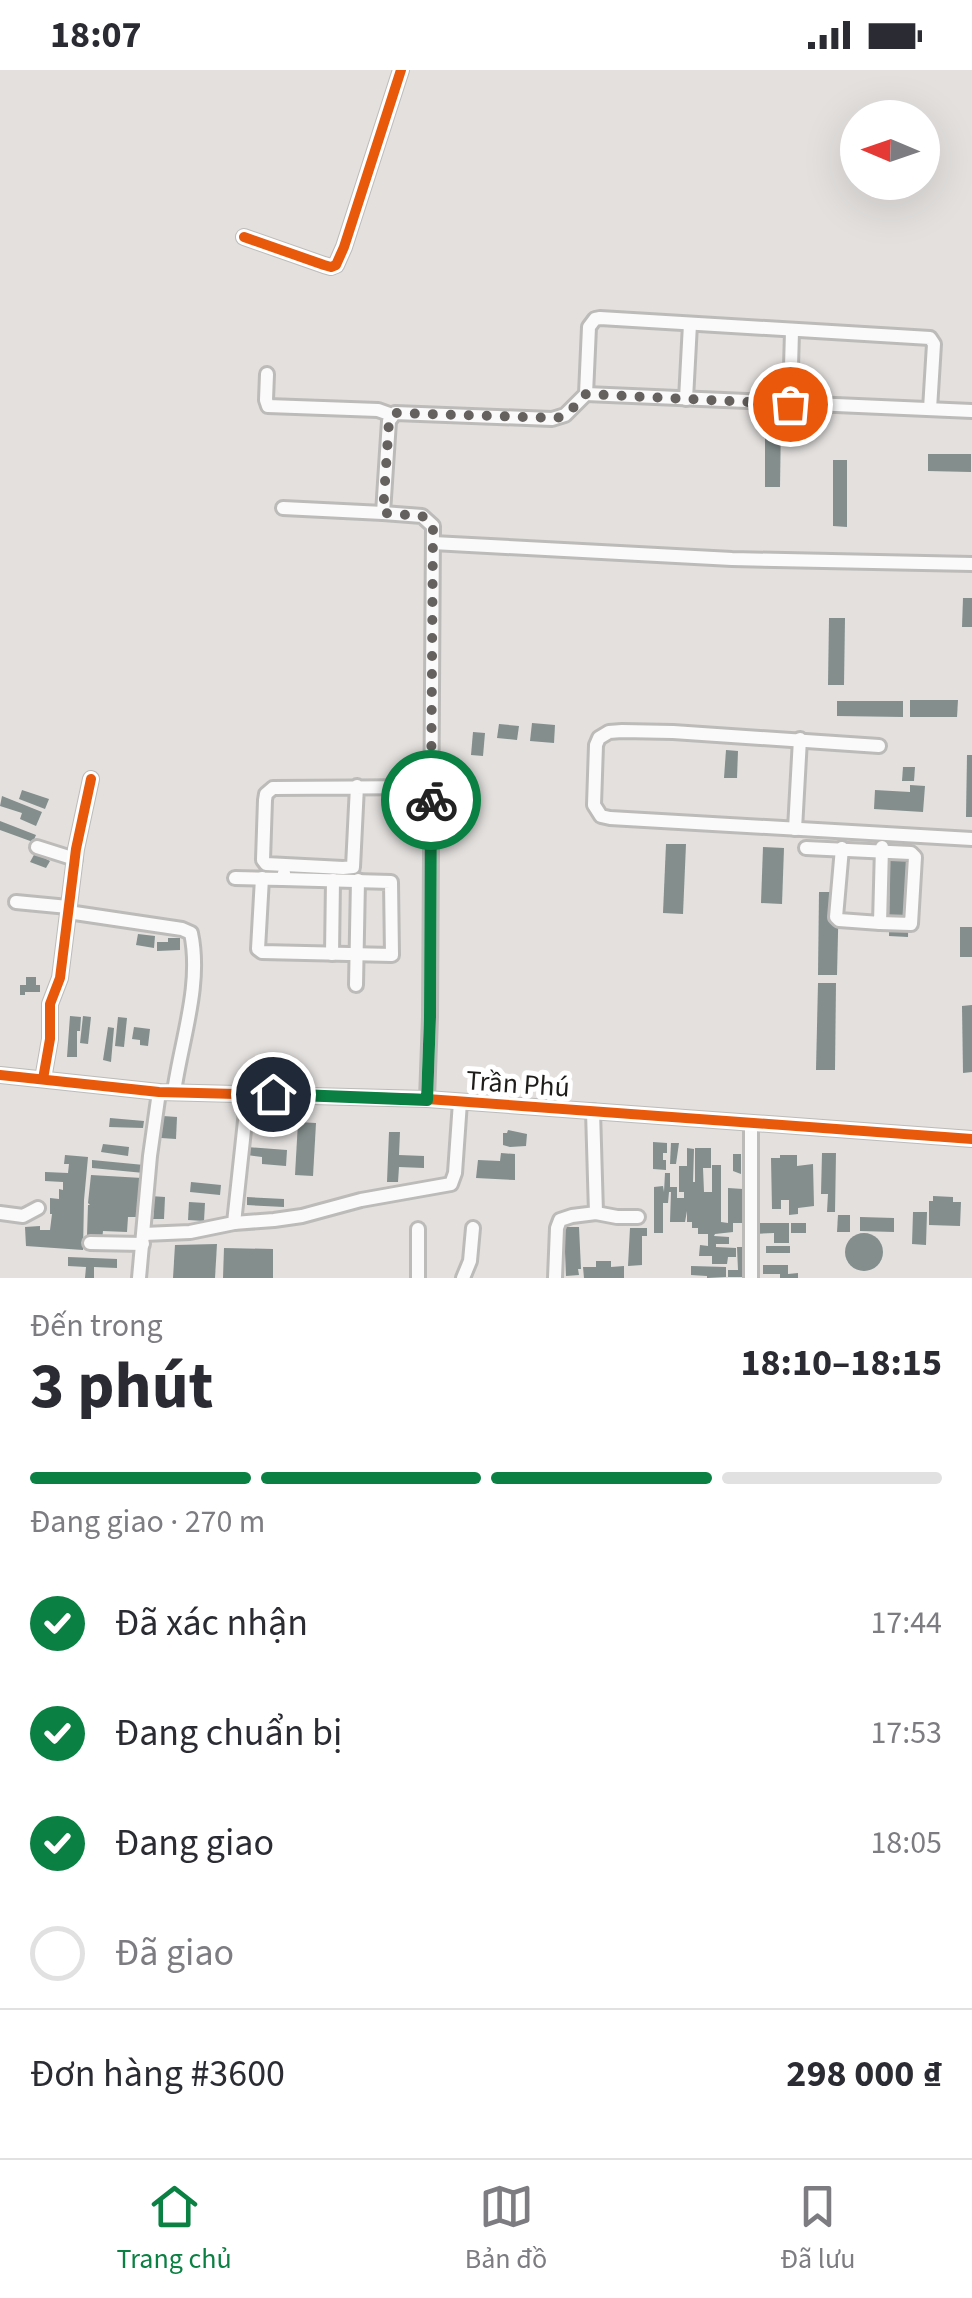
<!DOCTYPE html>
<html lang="vi">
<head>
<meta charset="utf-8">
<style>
  body { margin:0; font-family:"Source Sans 3",sans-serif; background:#f2f2f3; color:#2b2b33; height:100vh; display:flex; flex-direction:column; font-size:38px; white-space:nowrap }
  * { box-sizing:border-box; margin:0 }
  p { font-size:32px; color:#7c7c81 }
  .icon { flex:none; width:55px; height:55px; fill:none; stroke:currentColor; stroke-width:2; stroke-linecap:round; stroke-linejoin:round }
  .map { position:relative; height:1208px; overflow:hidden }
  .drawer { display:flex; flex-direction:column; background:#fff; flex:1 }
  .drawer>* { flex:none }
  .needle { width:65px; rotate:272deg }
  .controls { position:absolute; left:840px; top:30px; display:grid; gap:20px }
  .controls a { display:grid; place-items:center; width:100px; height:100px; border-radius:50%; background:#fff; box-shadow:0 10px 40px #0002; font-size:50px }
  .pin { position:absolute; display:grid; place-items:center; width:85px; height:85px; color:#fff; margin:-42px; border:5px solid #fff; border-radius:50%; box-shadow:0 2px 10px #0007 }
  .courier { position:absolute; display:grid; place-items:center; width:100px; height:100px; margin:-50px; border:8px solid #0b8043; border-radius:50%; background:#fff; color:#222; box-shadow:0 2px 12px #0007 }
  .overview em { font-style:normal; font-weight:700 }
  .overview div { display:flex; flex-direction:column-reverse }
  .overview { display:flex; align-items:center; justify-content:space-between; height:170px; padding:0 30px }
  h1 { font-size:65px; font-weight:700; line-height:75px }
  .bar { display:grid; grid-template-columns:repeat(4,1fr); gap:15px 10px; align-content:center; height:120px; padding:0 30px }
  .bar i { height:12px; border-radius:8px; background:#e1e1e2 }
  .bar .selected { background:#0b8043 }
  .bar p { grid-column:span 4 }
  .line { display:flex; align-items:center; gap:25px; padding:0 30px; border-top:2px solid #e1e1e2 }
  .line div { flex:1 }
  ol { padding:0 30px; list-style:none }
  li { display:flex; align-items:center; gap:30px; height:110px }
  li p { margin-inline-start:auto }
  li .icon { padding:10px; border-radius:50%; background:#0b8043; color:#fff; stroke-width:4 }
  li:last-child { color:#7c7c81 }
  li i { width:55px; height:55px; border:5px solid #e1e1e2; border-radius:50% }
  .status { display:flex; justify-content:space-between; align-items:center; height:70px; padding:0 50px; background:#fff; direction:ltr }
  .status svg { height:28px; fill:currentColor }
  .dock { display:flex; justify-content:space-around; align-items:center; height:140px; border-top:2px solid #e1e1e2; background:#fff; font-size:28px; color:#7c7c81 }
  .dock a { display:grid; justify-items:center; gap:5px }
  .dock .selected { color:#0b8043 }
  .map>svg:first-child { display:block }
  .building { fill:#838e8d }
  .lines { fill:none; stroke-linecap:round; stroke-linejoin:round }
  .minor-casing { stroke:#bdbbb9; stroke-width:18 }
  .minor { stroke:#fbfafa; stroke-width:12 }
  .cycleway-casing { stroke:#fff; stroke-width:16 }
  .cycleway { stroke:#e8590c; stroke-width:10 }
  .done { stroke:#64615f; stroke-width:10; stroke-dasharray:0 18 }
  .route { stroke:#0b8043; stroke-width:12 }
  .labels { text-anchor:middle; stroke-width:10; stroke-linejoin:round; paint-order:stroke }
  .street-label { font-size:28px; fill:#1f1d1b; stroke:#fff }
</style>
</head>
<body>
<div class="status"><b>18:07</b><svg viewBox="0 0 49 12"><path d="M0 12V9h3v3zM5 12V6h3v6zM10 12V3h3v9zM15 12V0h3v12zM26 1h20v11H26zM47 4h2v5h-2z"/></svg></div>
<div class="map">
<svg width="972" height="1208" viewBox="0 0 972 1208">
  <rect width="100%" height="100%" fill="#e3e0de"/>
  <g class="building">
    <path d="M765,349H781L780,417H765Z"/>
    <path d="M928,384H971V402L928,401Z"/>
    <path d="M833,390H847V457L833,456Z"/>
    <path d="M963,528H972V557H962Z"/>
    <path d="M829,548H845L844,615H828Z"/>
    <path d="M910,630H958L957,647H910Z"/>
    <path d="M837,631H903V647L837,646Z"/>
    <path d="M532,653L555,655L554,673L530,671Z"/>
    <path d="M499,654L519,656L517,670L497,668Z"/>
    <path d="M473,662L485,663L483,686L471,685Z"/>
    <path d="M726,680L738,681L737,708H724Z"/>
    <path d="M967,685H972V747H966Z"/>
    <path d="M903,697H915L914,711H902Z"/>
    <path d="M910,715L925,716L923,742L874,739L875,720L910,722Z"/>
    <path d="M22,720L49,729L45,739L19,729Z"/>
    <path d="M2,726L42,742L36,756L20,749L22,743L0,736Z"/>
    <path d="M0,751L36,765L33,772L0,760Z"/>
    <path d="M666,774H686L683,844L663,843Z"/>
    <path d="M763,777L784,778L782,834L761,833Z"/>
    <path d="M890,781H910L908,867L889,866Z"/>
    <path d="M35,783L50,791L46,798L30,792Z"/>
    <path d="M819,822H839L837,905H818Z"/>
    <rect x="960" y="857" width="12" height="30"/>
    <path d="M138,864L155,866L154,878L136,875Z"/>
    <path d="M168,868H180V880L157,881V872H168Z"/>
    <path d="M26,907H36V915H40V922H25V925H20V915H26Z"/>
    <path d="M818,913H836L835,1000H816Z"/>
    <path d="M972,935V1002L963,1003L962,936Z"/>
    <path d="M70,946L81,947L80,961H77V987H67Z"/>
    <path d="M83,946L91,947L88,974L80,973Z"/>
    <path d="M118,947L127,948L124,977L115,976Z"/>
    <path d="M108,957L114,958L111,992L103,990Z"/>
    <path d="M134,957L150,959L148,976L140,975V970L132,969Z"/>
    <path d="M163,1046L177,1047L176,1069L161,1068Z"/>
    <path d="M110,1048L144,1051L143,1058L109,1057Z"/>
    <path d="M298,1052L316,1053L313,1106L295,1105Z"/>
    <path d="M508,1060L527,1064L526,1076L510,1077L503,1075V1063H507Z"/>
    <path d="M389,1062H400L399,1085L424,1086V1098L399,1097L398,1112H387Z"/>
    <path d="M653,1072L667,1073V1083H663V1090H666V1100L653,1099Z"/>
    <path d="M671,1073H679L676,1094H670Z"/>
    <path d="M103,1074L129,1077L128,1086L101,1082Z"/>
    <path d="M247,1077L287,1080L286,1096L262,1094V1087L247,1085Z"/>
    <path d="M687,1078L694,1079L693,1112H695V1078H711V1098H703L704,1122H712V1095H721V1152L728,1153V1118L743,1119V1153H733V1162L715,1164L714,1166L729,1167V1174H716V1177L736,1178V1187H728L727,1194H712V1186H699L700,1175L708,1176V1164H698V1158H692V1152H687V1141L685,1152H670L671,1122H669L668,1133H663V1163H654V1117L663,1116L664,1122L665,1103H670V1117H677V1128H684V1122H679V1096H687Z"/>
    <path d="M501,1083L515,1084V1110L476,1108L478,1090L500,1091Z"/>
    <path d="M822,1083H836L835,1142H827L828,1124H821Z"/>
    <path d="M733,1084H741V1104L733,1101Z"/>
    <path d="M65,1085L88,1087L84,1130L83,1180L26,1176L25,1157L40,1156V1160H50L52,1144H50V1128L59,1129V1119L63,1120V1112L45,1111V1102L68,1103L69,1094H64Z"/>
    <path d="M780,1085H797V1096L813,1094L814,1136L798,1138V1144L789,1145V1130H781V1139H772L771,1088H780Z"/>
    <path d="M92,1090L144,1095V1103L92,1098Z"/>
    <path d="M91,1105L142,1108L140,1147H128L127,1162L103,1161L102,1170L93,1169V1166H87L88,1135H90L88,1133Z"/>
    <path d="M191,1112L221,1115L220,1125L190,1122Z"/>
    <path d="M150,1126L165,1127L164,1149H153L154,1141H149Z"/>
    <path d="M933,1126L953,1127V1132H961L960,1156L929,1155V1131H933Z"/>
    <path d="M247,1127L284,1129V1137L247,1135Z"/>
    <path d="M189,1132L205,1133L204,1151L188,1150Z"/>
    <path d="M913,1142H927L926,1175L912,1174Z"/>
    <path d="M838,1145H850V1162H837Z"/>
    <path d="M860,1147L894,1148V1162L860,1161Z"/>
    <path d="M753,1153H789V1173H774V1163L753,1164Z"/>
    <rect x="791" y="1153" width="15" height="10"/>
    <path d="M564,1157H579L581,1199H578L579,1205L566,1206Z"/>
    <path d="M630,1158H647V1166H642V1195L628,1196Z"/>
    <circle cx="864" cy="1182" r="19"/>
    <path d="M217,1174L215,1208H173L175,1175Z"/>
    <rect x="766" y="1176" width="24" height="7"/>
    <path d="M737,1177H745V1207H728V1200H738Z"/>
    <path d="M224,1178L273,1179V1208H223Z"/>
    <path d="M68,1187L117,1189V1198L94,1197V1208H85L86,1197L68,1196Z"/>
    <path d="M596,1191H611V1197L624,1196V1208H584L583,1197H596Z"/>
    <path d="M763,1195H788V1204L798,1203V1208H780V1204H763Z"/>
    <path d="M691,1196L726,1197V1207L707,1208V1206L691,1205Z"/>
  </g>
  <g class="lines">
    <g class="minor-casing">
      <g id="minor">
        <path d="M244,167L324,195L331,197L336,195L344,177L401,0"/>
        <path d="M267,304L266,330L268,336L378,340L392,345"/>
        <path d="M586,324L972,341"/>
        <path d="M686,329L690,254"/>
        <path d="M790,334L792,261"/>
        <path d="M283,438L383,443"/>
        <path d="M433,473L732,489L972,494"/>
        <path d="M879,676L673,662L622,661L609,662L599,668L596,675L594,735L601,746L610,748L972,769"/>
        <path d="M357,716L353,797L343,798L266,794L263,790L265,730L266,724L273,718L431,717"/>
        <path d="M795,759L800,669"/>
        <path d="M37,777L75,789"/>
        <path d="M806,778L911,783L915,787L911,854L880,853"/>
        <path d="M842,778L836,847L839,850L880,853L882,777"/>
        <path d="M235,808L283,809L284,803"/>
        <path d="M262,808L258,879L262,882L392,885L391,812L283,809"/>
        <path d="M16,832L68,837"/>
        <path d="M68,842L182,859L191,863C202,915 181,971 174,1022"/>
        <path d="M332,884L333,810"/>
        <path d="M356,915L358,810"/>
        <path d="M0,1005L159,1022L427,1029L972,1069"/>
        <path d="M43,1009L50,969V934L60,908L76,779L91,709"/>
        <path d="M427,1029L430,947L433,456L422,446L383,443L389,351L395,343L552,349L565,345L586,324L589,257L595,249L600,248L930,268L934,274L930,339"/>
        <path d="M0,1143L23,1146L38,1138"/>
        <path d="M596,1143L617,1147H638"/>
        <path d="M234,1153L274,1150L302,1146L361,1130L451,1114L455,1103L460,1032"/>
        <path d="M418,1159V1208"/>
        <path d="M144,1164L190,1162L234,1153L248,1023"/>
        <path d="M90,1173L143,1174"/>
        <path d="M139,1208L150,1086L159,1022"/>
        <path d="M463,1208L470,1191L473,1158"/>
        <path d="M555,1208L557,1158L560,1150L572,1146L596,1143L593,1041"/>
        <path d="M751,1208V1053"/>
      </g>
    </g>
    <use href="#minor" class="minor"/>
    <g class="cycleway-casing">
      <g id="cycleway">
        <path d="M244,167L324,195L331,197L336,195L344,177L401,0"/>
        <path d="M0,1005L159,1022L427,1029L972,1069"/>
        <path d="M43,1009L50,969V934L60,908L76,779L91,709"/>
      </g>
    </g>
    <use href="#cycleway" class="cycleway"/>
  </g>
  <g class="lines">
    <path class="done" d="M431,730L433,456L422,446L383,443L389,351L395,343L558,348L574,337L586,324L790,334"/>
    <path class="route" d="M273,1024L427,1030L430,947L431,730"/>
  </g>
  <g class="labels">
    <g class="street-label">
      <text transform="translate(518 1013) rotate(4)" y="10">Trần Phú</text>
    </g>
  </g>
</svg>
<div class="controls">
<a><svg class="needle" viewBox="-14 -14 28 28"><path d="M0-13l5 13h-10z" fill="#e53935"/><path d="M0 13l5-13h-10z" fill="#7c7c81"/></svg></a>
</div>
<div class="pin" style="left:790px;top:334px;background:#ea580c"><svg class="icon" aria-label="bag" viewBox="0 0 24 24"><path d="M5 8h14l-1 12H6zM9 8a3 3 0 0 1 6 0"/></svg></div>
<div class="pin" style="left:273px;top:1024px;background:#1f2937"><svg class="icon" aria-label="home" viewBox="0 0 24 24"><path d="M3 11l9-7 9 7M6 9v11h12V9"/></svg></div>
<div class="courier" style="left:431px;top:730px"><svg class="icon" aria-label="bike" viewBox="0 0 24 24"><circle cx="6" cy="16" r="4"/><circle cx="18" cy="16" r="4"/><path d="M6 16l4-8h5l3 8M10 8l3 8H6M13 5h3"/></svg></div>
</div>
<section class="drawer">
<div class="overview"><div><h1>3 phút</h1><p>Đến trong</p></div><em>18:10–18:15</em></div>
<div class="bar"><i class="selected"></i><i class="selected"></i><i class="selected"></i><i></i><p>Đang giao · 270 m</p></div>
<ol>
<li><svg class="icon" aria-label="check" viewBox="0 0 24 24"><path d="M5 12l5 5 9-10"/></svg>Đã xác nhận<p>17:44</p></li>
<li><svg class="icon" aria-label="check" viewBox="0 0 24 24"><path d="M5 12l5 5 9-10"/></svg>Đang chuẩn bị<p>17:53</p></li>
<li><svg class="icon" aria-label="check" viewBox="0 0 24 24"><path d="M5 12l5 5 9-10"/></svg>Đang giao<p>18:05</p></li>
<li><i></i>Đã giao</li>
</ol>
<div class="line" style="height:130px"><div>Đơn hàng #3600</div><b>298 000 ₫</b></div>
</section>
<nav class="dock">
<a class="selected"><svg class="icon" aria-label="home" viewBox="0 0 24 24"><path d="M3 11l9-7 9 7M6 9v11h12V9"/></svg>Trang chủ</a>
<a><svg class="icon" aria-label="map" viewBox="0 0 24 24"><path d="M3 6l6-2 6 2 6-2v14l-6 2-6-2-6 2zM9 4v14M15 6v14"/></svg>Bản đồ</a>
<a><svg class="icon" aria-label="saved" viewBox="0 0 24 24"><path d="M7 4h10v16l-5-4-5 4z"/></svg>Đã lưu</a>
</nav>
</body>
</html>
